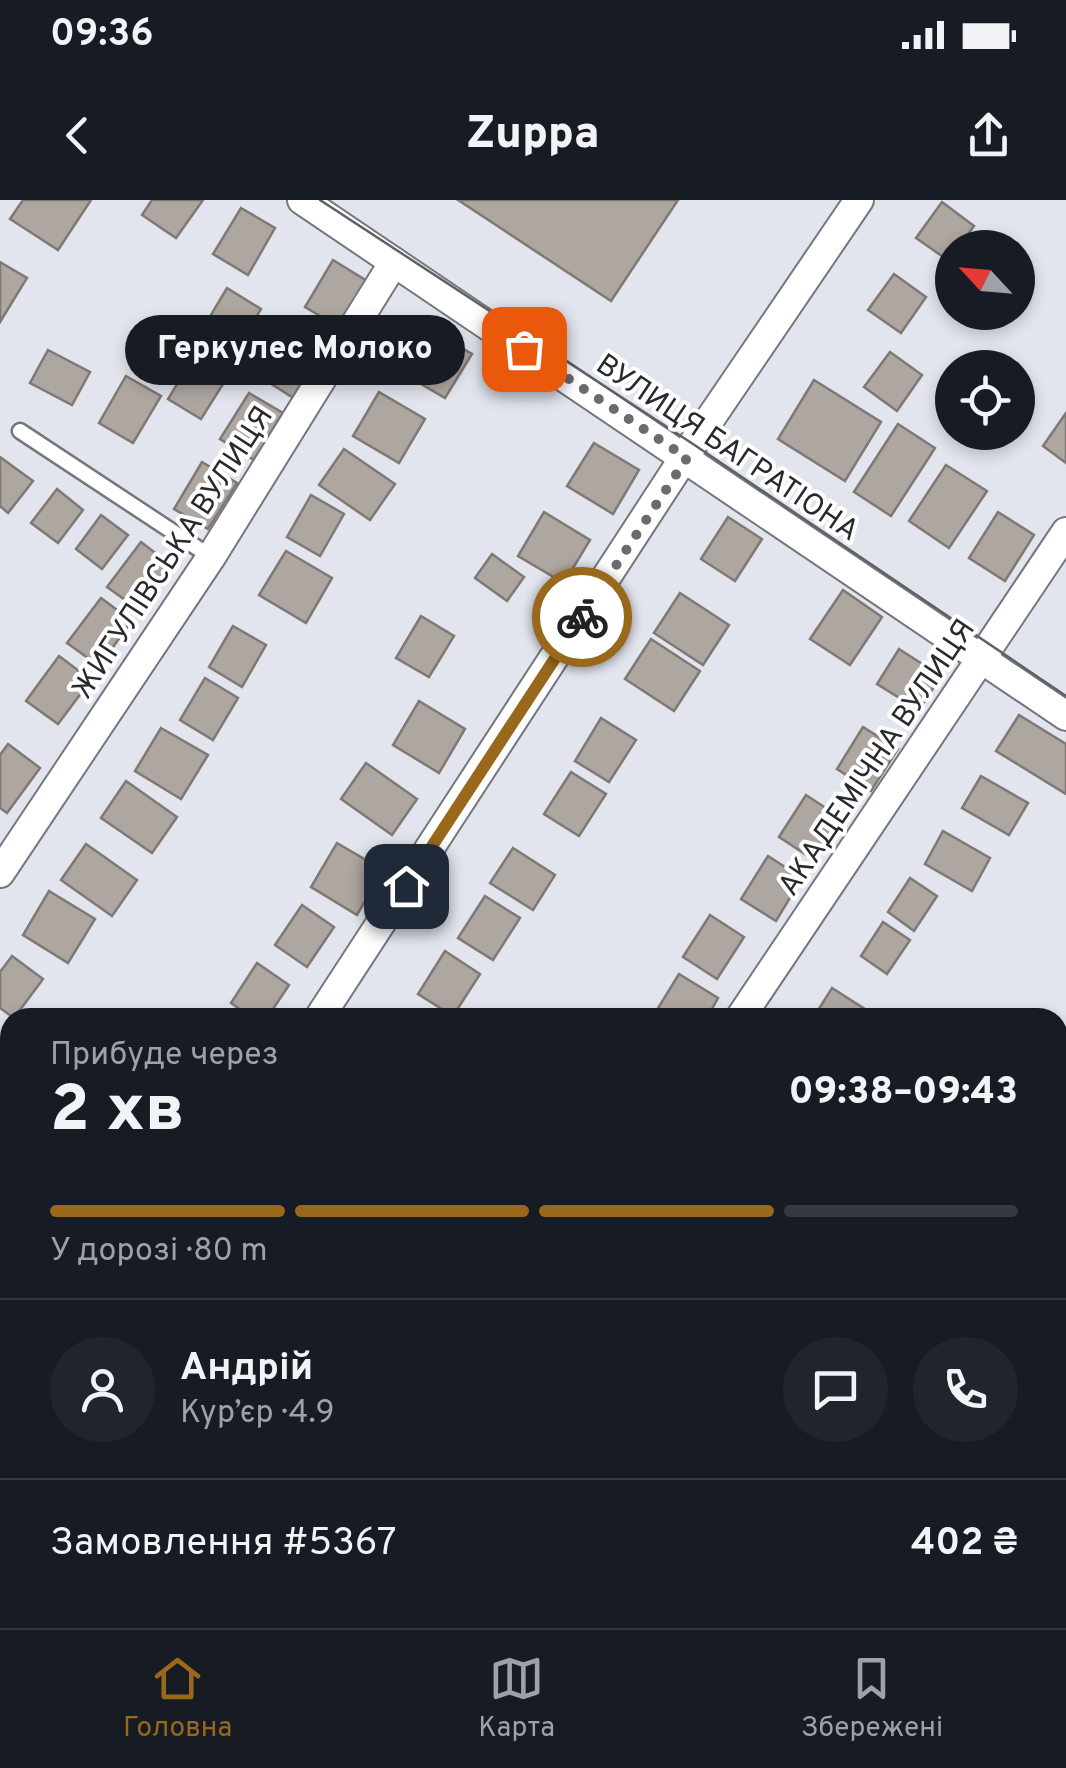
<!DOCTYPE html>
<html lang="uk">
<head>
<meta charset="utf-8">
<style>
  body { margin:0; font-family:Overpass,sans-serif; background:#20242c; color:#f1f3f6; height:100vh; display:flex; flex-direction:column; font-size:38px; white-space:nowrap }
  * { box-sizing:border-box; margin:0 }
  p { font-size:32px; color:#9ea1a6 }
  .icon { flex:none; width:55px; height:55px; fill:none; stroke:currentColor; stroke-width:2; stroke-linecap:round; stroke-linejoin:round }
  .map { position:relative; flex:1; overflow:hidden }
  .drawer { position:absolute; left:0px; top:808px; width:1068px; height:622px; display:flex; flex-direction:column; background:#171b24; border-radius:30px 30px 0 0; box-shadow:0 5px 15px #0003 }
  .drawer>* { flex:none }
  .needle { width:65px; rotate:296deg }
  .controls { position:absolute; left:935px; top:30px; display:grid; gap:20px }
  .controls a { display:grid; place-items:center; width:100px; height:100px; border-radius:50%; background:#171b24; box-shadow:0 5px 15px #0003; font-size:50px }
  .pin { position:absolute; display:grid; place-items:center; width:85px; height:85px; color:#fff; margin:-42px; border-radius:20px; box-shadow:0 5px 15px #0006 }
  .courier { position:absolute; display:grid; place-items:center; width:100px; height:100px; margin:-50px; border:8px solid #99681b; border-radius:50%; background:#fff; color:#222; box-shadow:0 2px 12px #0007 }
  .bubble { position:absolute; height:70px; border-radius:35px; background:#171b24; box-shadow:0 5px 15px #0003; font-size:32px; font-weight:800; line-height:70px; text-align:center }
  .summary em { font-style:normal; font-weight:800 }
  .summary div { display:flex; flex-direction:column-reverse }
  .summary { display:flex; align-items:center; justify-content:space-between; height:170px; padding:0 50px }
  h1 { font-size:65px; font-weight:800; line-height:75px }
  .bar { display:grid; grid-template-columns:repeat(4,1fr); gap:15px 10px; align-content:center; height:120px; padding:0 50px }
  .bar i { height:12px; border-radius:8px; background:#363941 }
  .bar .current { background:#99681b }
  .bar p { grid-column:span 4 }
  .line { display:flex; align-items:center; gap:25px; padding:0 50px; border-top:2px solid #363941 }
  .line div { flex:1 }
  .round { display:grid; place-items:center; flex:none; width:105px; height:105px; border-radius:52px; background:#20242c }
  .status { display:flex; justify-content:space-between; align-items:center; height:70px; padding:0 50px; background:#171b24; direction:ltr }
  .status svg { height:28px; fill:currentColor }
  header { display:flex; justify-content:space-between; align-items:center; height:130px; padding:0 50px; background:#171b24; font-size:45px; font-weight:800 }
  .dock { display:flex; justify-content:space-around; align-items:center; height:140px; border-top:2px solid #363941; background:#171b24; font-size:28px; color:#9ea1a6 }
  .dock a { display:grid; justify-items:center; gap:5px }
  .dock .current { color:#99681b }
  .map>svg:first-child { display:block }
  .building { fill:#aea6a1; stroke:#7f7873; stroke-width:2.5 }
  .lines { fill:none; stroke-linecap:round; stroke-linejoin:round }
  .lane-casing { stroke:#75777f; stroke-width:19 }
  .street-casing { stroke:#75777f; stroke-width:32 }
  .lane { stroke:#fff; stroke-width:14 }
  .street { stroke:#fff; stroke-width:28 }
  .tram { stroke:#5f6165; stroke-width:2.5 }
  .done { stroke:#6a6b70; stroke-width:10; stroke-dasharray:0 18 }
  .route { stroke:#99681b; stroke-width:12 }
  .labels { text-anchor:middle; stroke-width:8; stroke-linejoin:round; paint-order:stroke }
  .street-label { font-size:30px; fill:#292a2d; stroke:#fff }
</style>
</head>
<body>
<div class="status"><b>09:36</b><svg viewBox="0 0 49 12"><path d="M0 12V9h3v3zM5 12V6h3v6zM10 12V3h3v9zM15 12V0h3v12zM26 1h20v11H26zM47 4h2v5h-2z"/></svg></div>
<header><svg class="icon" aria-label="back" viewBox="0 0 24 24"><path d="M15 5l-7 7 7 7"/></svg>Zuppa<svg class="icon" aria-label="share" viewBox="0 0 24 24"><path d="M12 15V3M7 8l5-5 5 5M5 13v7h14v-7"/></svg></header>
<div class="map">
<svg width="1066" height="1428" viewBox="0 0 1066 1428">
  <rect width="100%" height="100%" fill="#e2e5ed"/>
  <g class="building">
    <path d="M23,0H91L58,50L10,19Z"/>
    <path d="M152,0H203L176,38L142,15Z"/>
    <path d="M458,0H678L611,101Z"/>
    <path d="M942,2L974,26L958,48H952L949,61L916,38Z"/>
    <path d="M241,8L275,28L248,75L213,54Z"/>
    <path d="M333,60L367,81L339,127L305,107Z"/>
    <path d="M0,62L27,78L0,122Z"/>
    <path d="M894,74L926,97L901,133L868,110Z"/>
    <path d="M227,88L261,109L233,155L199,135Z"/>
    <path d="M426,127L472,154L445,198L399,171Z"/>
    <path d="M289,132L324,152L295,199L262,178Z"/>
    <path d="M48,150L90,172L72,205L30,183Z"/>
    <path d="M890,152L922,175L897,211L864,187Z"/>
    <path d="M196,153L230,173L201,219L168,199Z"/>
    <path d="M126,176L161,196L133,243L99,223Z"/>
    <path d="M814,180L881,222L845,281L778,239Z"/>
    <path d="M379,192L425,219L399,263L353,236Z"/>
    <path d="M249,193L283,213L254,260L220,239Z"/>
    <path d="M1066,213V263L1043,246Z"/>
    <path d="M898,224L935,248L891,316L854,292Z"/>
    <path d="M594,243L639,270L613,314L567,286Z"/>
    <path d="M344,249L395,284L370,320L319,285Z"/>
    <path d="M0,257L33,281L8,313L0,306Z"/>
    <path d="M202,262L237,283L208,329L174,309Z"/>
    <path d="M946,265L987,291L949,348L909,321Z"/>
    <path d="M57,289L83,310L58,343L31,323Z"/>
    <path d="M311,295L344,314L320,356L287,337Z"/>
    <path d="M544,312L590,340L564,383L518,356Z"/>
    <path d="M998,312L1034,335L1005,381L969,358Z"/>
    <path d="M101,315L128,335L102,369L76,349Z"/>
    <path d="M728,317L762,339L735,381L701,359Z"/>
    <path d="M141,342L172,366L139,410L107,387Z"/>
    <path d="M286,351L332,378L306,423L259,395Z"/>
    <path d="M492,354L524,377L507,401L475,378Z"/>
    <path d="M843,390L882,417L850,465L810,439Z"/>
    <path d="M680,393L729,425L703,465L654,433Z"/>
    <path d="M101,398L132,421L99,466L67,443Z"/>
    <path d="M421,416L454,436L429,477L396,458Z"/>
    <path d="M233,426L266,445L242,487L209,467Z"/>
    <path d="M651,439L700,471L674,511L625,479Z"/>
    <path d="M899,449L941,476L919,510L877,484Z"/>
    <path d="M59,456L91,480L58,524L26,501Z"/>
    <path d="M205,478L238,498L213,540L180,520Z"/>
    <path d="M419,501L465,529L439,573L393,545Z"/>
    <path d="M1019,515L1066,544V594L996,551Z"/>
    <path d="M601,518L636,540L609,582L575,561Z"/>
    <path d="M863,527L898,549L871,591L837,569Z"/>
    <path d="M161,528L208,555L181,599L135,571Z"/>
    <path d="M8,544L40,568L7,613L0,608V555Z"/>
    <path d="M366,563L417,599L392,635L341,599Z"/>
    <path d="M571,572L606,594L579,636L544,614Z"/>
    <path d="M981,576L1028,603L1009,635L962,608Z"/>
    <path d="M126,581L177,617L152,653L101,618Z"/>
    <path d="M806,595L841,618L814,660L779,637Z"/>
    <path d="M943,631L990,658L972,691L925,664Z"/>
    <path d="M337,643L383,670L357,715L311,687Z"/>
    <path d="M86,644L137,680L112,716L61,680Z"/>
    <path d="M513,648L555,675L533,710L490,683Z"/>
    <path d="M768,656L802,678L776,721L741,699Z"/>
    <path d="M910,678L937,696L914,731L888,712Z"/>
    <path d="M49,691L95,719L68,763L23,735Z"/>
    <path d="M485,696L520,718L493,760L458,738Z"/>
    <path d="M302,705L334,727L307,767L275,745Z"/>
    <path d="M710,715L744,737L717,779L683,757Z"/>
    <path d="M883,722L910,740L887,774L861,756Z"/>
    <path d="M445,751L480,774L453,816L418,794Z"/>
    <path d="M12,756L43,779L14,818L0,808V772Z"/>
    <path d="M257,763L289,785L267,818H252L231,803Z"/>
    <path d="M679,774L718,798L707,818H652Z"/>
    <path d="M832,788L879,818L815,815Z"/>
    <path d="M1064,845L1066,846V890L1058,885V855Z"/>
    <path d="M0,1137L10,1144V1197L0,1190Z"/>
    <path d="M1066,1363V1428H1000L1008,1420H1058V1372Z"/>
    <path d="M3,1403L10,1408V1420H31L45,1428H0Z"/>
    <path d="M258,1420H306L301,1428H263L255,1423Z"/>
    <path d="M704,1420H735L743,1425L741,1428H699Z"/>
    <path d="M951,1420H978L986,1428H943Z"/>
  </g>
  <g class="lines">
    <g class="lane-casing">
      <path id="lane" d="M20,231L211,357"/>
    </g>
    <g class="street-casing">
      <g id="street">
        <path d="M302,0L1066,516"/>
        <path d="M0,673L211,357L394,62"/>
        <path d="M319,818L693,244L859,0"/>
        <path d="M740,818L1066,332"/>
        <path d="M1058,1055L1066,1042"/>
        <path d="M0,1302L10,1286"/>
        <path d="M331,1428L336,1420"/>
        <path d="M814,1428L819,1420"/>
      </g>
    </g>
    <use href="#lane" class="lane"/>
    <use href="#street" class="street"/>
    <g class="tram">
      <path d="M320,0L693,244L1066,496"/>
      <path d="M1058,1135L1066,1123"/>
      <path d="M1058,1161L1066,1149"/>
      <path d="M878,1428L884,1420"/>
    </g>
  </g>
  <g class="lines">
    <path class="done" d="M524,149L687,258L582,417"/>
    <path class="route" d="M406,686L582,417"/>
  </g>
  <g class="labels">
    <g class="street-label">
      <text transform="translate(728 247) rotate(34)" y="10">ВУЛИЦЯ БАГРАТІОНА</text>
      <text transform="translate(172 352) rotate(-57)" y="10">ЖИГУЛІВСЬКА ВУЛИЦЯ</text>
      <text transform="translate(876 557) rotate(-56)" y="10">АКАДЕМІЧНА ВУЛИЦЯ</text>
    </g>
  </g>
</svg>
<div class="controls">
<a><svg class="needle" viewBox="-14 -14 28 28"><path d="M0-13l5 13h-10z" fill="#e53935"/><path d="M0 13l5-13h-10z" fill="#9ea1a6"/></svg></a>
<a><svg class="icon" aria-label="locate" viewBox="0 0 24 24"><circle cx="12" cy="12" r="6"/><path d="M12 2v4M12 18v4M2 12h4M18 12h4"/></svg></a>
</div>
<div class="pin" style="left:524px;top:149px;background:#ea580c"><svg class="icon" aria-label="bag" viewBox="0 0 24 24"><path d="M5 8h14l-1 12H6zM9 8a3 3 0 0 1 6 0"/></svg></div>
<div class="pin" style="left:406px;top:686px;background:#1f2937"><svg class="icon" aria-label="home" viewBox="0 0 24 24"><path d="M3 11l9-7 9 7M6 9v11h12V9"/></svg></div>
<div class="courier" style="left:582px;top:417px"><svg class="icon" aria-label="bike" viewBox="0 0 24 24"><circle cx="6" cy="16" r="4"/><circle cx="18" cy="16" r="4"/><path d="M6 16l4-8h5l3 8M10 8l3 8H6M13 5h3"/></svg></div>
<div class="bubble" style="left:125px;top:115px;width:340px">Геркулес Молоко</div>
<section class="drawer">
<div class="summary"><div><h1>2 хв</h1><p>Прибуде через</p></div><em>09:38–09:43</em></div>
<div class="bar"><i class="current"></i><i class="current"></i><i class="current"></i><i></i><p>У дорозі · 80 m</p></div>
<div class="line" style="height:180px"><a class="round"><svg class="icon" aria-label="person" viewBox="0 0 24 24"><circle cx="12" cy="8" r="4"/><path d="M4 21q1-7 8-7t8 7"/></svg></a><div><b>Андрій</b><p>Кур’єр · 4.9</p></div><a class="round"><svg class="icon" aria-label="chat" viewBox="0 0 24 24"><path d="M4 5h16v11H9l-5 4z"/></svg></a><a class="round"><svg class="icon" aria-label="phone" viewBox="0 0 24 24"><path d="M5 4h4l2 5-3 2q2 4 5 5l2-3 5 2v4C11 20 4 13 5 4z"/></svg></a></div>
<div class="line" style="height:130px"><div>Замовлення #5367</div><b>402 ₴</b></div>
</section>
</div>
<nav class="dock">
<a class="current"><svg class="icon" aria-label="home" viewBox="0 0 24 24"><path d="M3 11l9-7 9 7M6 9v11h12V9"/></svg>Головна</a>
<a><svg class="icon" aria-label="map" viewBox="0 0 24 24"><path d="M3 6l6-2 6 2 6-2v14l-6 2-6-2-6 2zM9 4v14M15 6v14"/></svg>Карта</a>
<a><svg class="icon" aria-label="saved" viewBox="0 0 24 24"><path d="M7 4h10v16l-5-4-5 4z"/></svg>Збережені</a>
</nav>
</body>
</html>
